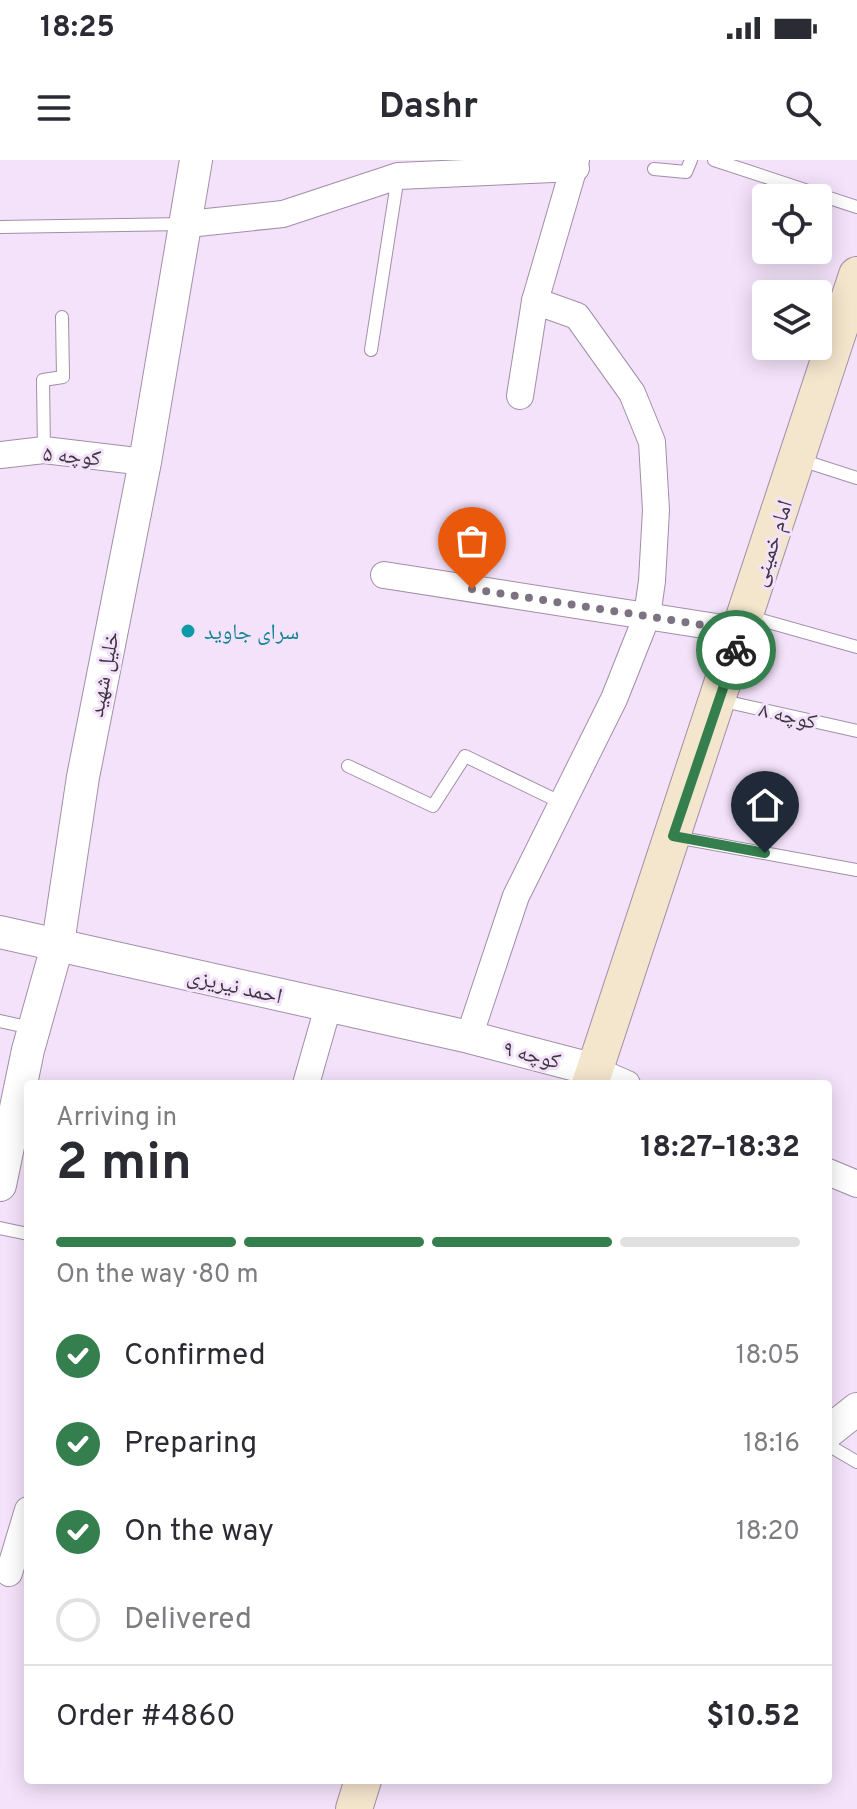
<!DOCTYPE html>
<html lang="en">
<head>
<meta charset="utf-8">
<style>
  body { margin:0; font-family:Overpass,"Noto Naskh Arabic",sans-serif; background:#f2f2f3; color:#2b2b33; height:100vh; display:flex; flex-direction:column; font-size:30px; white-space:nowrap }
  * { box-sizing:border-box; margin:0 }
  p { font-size:26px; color:#7c7c81 }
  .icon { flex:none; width:44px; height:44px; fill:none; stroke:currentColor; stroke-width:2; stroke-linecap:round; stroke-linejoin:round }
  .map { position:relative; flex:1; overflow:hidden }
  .side { position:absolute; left:24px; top:920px; width:808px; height:704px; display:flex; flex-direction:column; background:#fff; border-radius:8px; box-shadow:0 4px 20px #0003 }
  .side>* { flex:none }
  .buttons { position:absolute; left:752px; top:24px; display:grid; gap:16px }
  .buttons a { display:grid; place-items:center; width:80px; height:80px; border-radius:8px; background:#fff; box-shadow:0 4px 20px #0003; font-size:40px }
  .pin { position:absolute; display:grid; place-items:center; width:68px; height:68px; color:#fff; margin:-82px -34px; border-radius:50% 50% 50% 0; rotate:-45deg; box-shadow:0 0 8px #0007 }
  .pin .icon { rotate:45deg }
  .courier { position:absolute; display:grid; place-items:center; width:80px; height:80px; margin:-40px; border:6px solid #347f4d; border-radius:50%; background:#fff; color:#222; box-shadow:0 2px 10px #0007 }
  .headline em { font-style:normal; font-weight:700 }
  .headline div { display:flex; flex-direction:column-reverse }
  .headline { display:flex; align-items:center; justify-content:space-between; height:136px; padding:0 32px }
  h1 { font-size:52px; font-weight:700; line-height:60px }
  .bar { display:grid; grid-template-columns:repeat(4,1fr); gap:12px 8px; align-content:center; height:96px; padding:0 32px }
  .bar i { height:10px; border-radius:6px; background:#e1e1e2 }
  .bar .on { background:#347f4d }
  .bar p { grid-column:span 4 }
  .line { display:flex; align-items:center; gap:20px; padding:0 32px; border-top:2px solid #e1e1e2 }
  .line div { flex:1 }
  ol { padding:0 32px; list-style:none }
  li { display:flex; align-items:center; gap:24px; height:88px }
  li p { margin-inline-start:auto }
  li .icon { padding:8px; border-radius:50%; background:#347f4d; color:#fff; stroke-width:4 }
  li:last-child { color:#7c7c81 }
  li i { width:44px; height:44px; border:4px solid #e1e1e2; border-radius:50% }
  .status { display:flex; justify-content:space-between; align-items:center; height:56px; padding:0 40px; background:#fff; direction:ltr }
  .status svg { height:22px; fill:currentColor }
  header { display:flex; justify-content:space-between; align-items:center; height:104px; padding:0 32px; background:#fff; font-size:36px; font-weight:700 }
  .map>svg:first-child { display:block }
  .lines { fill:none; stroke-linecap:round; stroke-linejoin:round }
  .service-casing { stroke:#a08fa6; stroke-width:14 }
  .minor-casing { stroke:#a08fa6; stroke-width:28 }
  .tertiary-casing { stroke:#a08fa6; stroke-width:34 }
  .secondary-casing { stroke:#a08fa6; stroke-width:38 }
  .service { stroke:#fff; stroke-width:12 }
  .minor { stroke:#fff; stroke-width:26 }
  .tertiary { stroke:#fff; stroke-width:32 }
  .secondary { stroke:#f4e5cd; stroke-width:36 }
  .done { stroke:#7d7281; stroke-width:8; stroke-dasharray:0 14.4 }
  .route { stroke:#347f4d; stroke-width:10 }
  .culture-dot { fill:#0f9aa8; stroke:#f4e2fa; stroke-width:3 }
  .labels { text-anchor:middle; stroke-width:6; stroke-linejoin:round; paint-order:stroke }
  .street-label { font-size:22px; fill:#3d3640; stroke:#f4e2fa }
  .culture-label { font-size:22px; fill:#0d838f; stroke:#f4e2fa; text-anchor:start }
</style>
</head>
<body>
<div class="status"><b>18:25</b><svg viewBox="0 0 49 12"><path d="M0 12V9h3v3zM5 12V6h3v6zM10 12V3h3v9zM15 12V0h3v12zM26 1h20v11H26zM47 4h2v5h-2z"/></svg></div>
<header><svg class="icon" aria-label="menu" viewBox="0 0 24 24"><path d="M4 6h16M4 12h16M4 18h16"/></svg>Dashr<svg class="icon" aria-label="search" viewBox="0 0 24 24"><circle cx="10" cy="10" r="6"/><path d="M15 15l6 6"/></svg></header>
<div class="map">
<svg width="857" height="1649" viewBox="0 0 857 1649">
  <rect width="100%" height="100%" fill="#f4e2fa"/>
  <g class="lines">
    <g class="service-casing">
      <g id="service">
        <path d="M714,0L857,47"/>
        <path d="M654,9L686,12L691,0"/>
        <path d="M0,67L185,64"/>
        <path d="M371,190L398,16"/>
        <path d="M44,290L43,220L63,217L62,157"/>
        <path d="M801,300L857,318"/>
        <path d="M747,456L857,487"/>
        <path d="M719,540L857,571"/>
        <path d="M348,606L433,646L465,596L562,643"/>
        <path d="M676,677L857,710"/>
        <path d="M0,861L31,868"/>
        <path d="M0,1068L28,1074"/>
        <path d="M828,1285L857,1302"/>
      </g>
    </g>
    <g class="minor-casing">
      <g id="minor">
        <path d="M188,64L283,54L398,16L576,8"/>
        <path d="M520,236L535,141L576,0"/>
        <path d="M0,295L44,290L145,302"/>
        <path d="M384,415L742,471"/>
        <path d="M469,877L516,736L614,539L647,456L652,421L656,350L652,282L632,233L577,156L535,141"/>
        <path d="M595,910L627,924"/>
        <path d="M306,924L328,847"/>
        <path d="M828,1012L857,1024"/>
        <path d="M9,1413L28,1350"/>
      </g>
    </g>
    <g class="tertiary-casing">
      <g id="tertiary">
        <path d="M0,772L469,877L595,910"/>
        <path d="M0,1025L28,890L58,783L83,617L145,302L196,0"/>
        <path d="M828,1272L857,1249"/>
      </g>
    </g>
    <g class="secondary-casing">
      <g id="secondary">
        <path d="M590,924L857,115"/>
        <path d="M354,1649L363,1620"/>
      </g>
    </g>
    <use href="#service" class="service"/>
    <use href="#minor" class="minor"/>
    <use href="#tertiary" class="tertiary"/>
    <use href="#secondary" class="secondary"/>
  </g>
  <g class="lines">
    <path class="done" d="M472,429L742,471L736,490"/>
    <path class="route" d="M736,490L673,676L765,693"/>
  </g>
  <circle class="culture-dot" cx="188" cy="471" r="8"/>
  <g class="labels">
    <g class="street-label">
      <text transform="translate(72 295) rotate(5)" y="8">کوچه ۵</text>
      <text transform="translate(771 383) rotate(-72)" y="8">امام خمینی</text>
      <text transform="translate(103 514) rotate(-79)" y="8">خلیل شهید</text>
      <text transform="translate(788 555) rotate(13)" y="8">کوچه ۸</text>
      <text transform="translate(235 825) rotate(13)" y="8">احمد نیریزی</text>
      <text transform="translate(532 894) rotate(14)" y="8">کوچه ۹</text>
    </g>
    <g class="culture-label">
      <text x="204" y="479">سرای جاوید</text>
    </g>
  </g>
</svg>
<div class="buttons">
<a><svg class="icon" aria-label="locate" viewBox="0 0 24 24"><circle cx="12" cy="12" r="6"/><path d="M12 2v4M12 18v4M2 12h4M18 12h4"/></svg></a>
<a><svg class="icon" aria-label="layers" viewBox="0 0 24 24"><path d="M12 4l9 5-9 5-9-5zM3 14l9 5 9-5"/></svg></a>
</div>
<div class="pin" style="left:472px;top:429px;background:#ea580c"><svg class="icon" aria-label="bag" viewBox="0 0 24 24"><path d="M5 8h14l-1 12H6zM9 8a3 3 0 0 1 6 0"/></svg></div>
<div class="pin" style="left:765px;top:693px;background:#1f2937"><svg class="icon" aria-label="home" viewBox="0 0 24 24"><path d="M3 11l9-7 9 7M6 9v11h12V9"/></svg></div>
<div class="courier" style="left:736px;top:490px"><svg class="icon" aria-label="bike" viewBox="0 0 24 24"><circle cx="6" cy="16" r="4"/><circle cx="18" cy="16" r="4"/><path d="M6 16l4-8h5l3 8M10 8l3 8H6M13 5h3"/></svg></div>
<section class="side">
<div class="headline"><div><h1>2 min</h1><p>Arriving in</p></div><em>18:27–18:32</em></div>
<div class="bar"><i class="on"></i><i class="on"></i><i class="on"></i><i></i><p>On the way · 80 m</p></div>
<ol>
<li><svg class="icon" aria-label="check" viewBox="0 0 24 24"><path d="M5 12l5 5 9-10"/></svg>Confirmed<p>18:05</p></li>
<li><svg class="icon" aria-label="check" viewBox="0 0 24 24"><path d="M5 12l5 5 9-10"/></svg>Preparing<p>18:16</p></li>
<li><svg class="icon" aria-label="check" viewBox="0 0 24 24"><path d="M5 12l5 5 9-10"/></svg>On the way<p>18:20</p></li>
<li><i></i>Delivered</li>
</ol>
<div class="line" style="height:104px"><div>Order #4860</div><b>$10.52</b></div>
</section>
</div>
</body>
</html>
